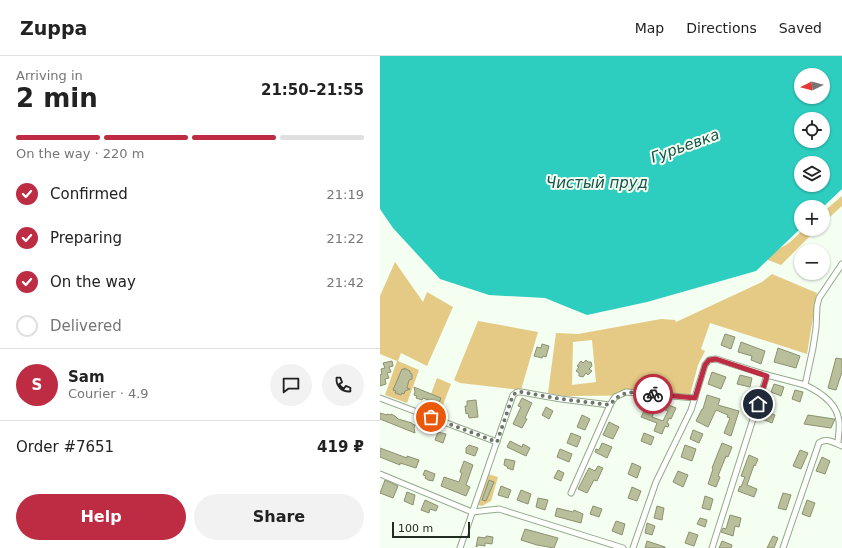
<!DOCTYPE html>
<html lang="en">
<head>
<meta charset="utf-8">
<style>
  body { margin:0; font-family:"DejaVu Sans",sans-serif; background:#f2f2f2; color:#222; height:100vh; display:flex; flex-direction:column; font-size:15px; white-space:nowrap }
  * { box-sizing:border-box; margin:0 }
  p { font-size:13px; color:#767676 }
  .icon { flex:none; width:22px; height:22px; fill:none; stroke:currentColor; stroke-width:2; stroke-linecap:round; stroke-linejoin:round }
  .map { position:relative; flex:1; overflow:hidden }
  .drawer { display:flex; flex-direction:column; background:#fff; width:380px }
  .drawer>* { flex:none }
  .needle { width:26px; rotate:264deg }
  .tools { position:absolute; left:414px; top:12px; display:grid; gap:8px }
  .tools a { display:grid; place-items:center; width:36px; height:36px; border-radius:50%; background:#fff; box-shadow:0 1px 3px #0004; font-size:20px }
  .scale { position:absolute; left:12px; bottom:10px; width:78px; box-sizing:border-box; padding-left:4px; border:2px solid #232c20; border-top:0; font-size:11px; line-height:14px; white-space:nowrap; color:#232c20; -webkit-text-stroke:3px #f4fef1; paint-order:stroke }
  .pin { position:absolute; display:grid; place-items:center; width:34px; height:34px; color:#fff; margin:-17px; border:2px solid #fff; border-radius:50%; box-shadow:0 1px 4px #0007 }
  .courier { position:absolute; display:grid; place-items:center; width:40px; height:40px; margin:-20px; border:3px solid #bd2c42; border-radius:50%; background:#fff; color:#222; box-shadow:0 1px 5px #0007 }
  .overview em { font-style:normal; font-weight:700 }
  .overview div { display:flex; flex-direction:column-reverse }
  .overview { display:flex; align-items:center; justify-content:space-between; height:68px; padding:0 16px }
  h1 { font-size:26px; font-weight:700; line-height:30px }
  .bar { display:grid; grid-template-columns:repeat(4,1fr); gap:6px 4px; align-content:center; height:48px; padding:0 16px }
  .bar i { height:5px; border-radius:3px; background:#e0e0e0 }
  .bar .current { background:#bd2c42 }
  .bar p { grid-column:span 4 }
  .line { display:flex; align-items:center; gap:10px; padding:0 16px; border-top:1px solid #e0e0e0 }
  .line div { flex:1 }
  .round { display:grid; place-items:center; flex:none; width:42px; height:42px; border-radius:21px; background:#f2f2f2 }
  ol { padding:0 16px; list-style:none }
  li { display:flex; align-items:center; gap:12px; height:44px }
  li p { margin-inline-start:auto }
  li .icon { padding:4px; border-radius:50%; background:#bd2c42; color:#fff; stroke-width:4 }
  li:last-child { color:#767676 }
  li i { width:22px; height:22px; border:2px solid #e0e0e0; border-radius:50% }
  .primary-button { display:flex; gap:8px; margin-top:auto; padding:8px 16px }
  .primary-button a { flex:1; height:46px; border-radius:24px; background:#bd2c42; color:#fff; font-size:16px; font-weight:700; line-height:46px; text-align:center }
  .primary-button a+a { background:#f2f2f2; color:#222 }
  header { display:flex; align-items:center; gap:24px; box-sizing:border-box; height:56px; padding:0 20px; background:#fff; border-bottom:1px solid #e0e0e0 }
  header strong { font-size:19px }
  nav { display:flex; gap:22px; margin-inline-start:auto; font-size:14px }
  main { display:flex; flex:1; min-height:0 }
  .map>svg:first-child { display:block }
  .green { fill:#e4ca84; fill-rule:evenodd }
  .water { fill:#2dcdbf; fill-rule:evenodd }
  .building { fill:#b9be9b; stroke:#8d9170 }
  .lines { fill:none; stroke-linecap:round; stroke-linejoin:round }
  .street-casing { stroke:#94a98c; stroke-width:7 }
  .street { stroke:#fff; stroke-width:5 }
  .done { stroke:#6c7669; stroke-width:4; stroke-dasharray:0 7.2 }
  .route { stroke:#bd2c42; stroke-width:5 }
  .labels { text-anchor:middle; stroke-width:4; stroke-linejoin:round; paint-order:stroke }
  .water-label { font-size:15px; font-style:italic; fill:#16544e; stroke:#f4fef1 }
</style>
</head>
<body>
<header>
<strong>Zuppa</strong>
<nav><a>Map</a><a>Directions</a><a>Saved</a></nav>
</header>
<main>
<section class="drawer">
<div class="overview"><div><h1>2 min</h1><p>Arriving in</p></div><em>21:50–21:55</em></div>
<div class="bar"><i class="current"></i><i class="current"></i><i class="current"></i><i></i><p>On the way · 220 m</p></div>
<ol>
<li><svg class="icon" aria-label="check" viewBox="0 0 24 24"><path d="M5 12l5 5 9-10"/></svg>Confirmed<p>21:19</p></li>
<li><svg class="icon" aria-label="check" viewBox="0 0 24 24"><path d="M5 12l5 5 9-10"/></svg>Preparing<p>21:22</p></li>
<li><svg class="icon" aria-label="check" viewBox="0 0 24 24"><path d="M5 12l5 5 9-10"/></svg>On the way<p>21:42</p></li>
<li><i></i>Delivered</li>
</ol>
<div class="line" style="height:72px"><b class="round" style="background:#bd2c42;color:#fff">S</b><div><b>Sam</b><p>Courier · 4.9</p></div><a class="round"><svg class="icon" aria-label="chat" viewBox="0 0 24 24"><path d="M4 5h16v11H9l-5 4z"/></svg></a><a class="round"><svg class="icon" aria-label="phone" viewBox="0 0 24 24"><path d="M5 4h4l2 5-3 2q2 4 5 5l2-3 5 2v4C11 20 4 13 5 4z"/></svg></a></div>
<div class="line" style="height:52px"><div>Order #7651</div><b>419 ₽</b></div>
<div class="primary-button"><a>Help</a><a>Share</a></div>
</section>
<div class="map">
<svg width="462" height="492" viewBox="0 0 462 492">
  <rect width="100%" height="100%" fill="#f4fef1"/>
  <g class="green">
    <path d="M462,140V150L443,167V156Z"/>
    <path d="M424,173H437L401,209L383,202L409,187Z"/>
    <path d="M15,206L43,246L47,236L73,251L47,310L21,297L18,305L39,314L27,347L5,339L17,305L0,298V240Z"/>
    <path d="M392,218L437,237L427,298L330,267L321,293L325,295L318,309L310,339L184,340L168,337L176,277L198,278L281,263L295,264L296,266L382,226ZM212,284L216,326L192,329L193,286Z"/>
    <path d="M98,265L158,276L141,334L80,327L74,324Z"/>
    <path d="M57,322L71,328L59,359L45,354Z"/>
    <path d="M108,418L118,421L111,445L102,450L96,448Z"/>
  </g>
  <path class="water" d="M0,0H462V133L443,151H421V172L376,215L267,246L207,259L165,242L109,239L60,223L13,172L0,153ZM421,19H443V41H421ZM421,63H443V85H421ZM421,107H443V129H421Z"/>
  <g class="building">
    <path d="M345,278L355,281L351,293L341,289Z"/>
    <path d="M361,286L385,295L381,308L371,304L372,300L358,296Z"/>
    <path d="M162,288L169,290L166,301L163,300L162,302L154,300L157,291L161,292Z"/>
    <path d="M398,292L420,300L416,312L394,306Z"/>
    <path d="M456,302L462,303V316L456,334L448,332Z"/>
    <path d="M206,304L208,306H211L212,310L209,313L212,315L208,319L206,317L203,321L199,320V317L196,315L199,311L197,310L201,305L203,307Z"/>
    <path d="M12,305L13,310L9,311L11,316L7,317L9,322L5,323L6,328L0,330V319L2,318L1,313L5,312L3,307Z"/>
    <path d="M24,312L30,315V317L32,318V323L29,324L27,332L30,333L25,335L24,338L22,337L21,339L15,337L16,335L13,334L22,313L24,314Z"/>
    <path d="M332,316L346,321L341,333L328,328Z"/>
    <path d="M360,319L372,322L370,331L357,328Z"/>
    <path d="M394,328L404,331L401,340L391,336Z"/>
    <path d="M34,331L61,342L59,347H57L55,351L51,345L43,342L42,344L36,342L37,340L34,339L35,336Z"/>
    <path d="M415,334L423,336L420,346L412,343Z"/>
    <path d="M327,339L340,343L338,349L359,355L351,380L344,377L350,362L347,361L348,359L336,354L328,371L316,365L322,353H323Z"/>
    <path d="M142,342L152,347L145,362L147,363L142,372L133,368L141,351L138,350Z"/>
    <path d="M96,344L98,361L89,362L88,357L86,358L85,350H87V345Z"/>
    <path d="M284,347L296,352L291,363L289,362L287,367L289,368L288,371L285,370L282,378L274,375L277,367L261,361L266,351L275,354L272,361L283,365L288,355L281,352Z"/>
    <path d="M166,351L173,355L169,363L162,359Z"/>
    <path d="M385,355L395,359L392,367L382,363Z"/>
    <path d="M0,357L7,359V358L11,359V358L15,360L18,363L32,367V368L35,369L34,372L35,377L0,363Z"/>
    <path d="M202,359L210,363L205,374L197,371Z"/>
    <path d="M428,359L454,363H455L451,372L424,368Z"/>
    <path d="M229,366L239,371L233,383L223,379Z"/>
    <path d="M313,374L323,378L319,387L310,383Z"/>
    <path d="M58,376L66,378L63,387L55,384Z"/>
    <path d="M191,377L201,381L197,391L187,387Z"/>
    <path d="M264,377L274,381L271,389L261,385Z"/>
    <path d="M130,385L142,391L143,388L150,392L146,400L127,391Z"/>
    <path d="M222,387L232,391L227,402L215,396L216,393L219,394Z"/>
    <path d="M342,387L352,391L348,401L346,400L338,420L340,421L336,431L328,428L333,413L332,412Z"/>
    <path d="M89,389L98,392L95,400L86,397V392Z"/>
    <path d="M305,389L316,393L312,405L301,401Z"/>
    <path d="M0,392L27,402V400L39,404L36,412L20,407V409L0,401Z"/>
    <path d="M180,393L192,398L189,406L177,401Z"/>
    <path d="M420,394L428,397L421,413L413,410Z"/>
    <path d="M369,399L378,403L375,410L374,409L367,429L377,433L374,441L358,435L360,430L361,431L365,421L361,420Z"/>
    <path d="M442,401L450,405L445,418L436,415Z"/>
    <path d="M125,403L135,405L133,414L127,412L128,411L124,409Z"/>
    <path d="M84,405L93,409L86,429L90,431L86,440L61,430L64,421L79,426L82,417L80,416Z"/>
    <path d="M252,407L261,411L257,422L248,418Z"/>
    <path d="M218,410L223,412L217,425L214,424L207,437L198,433L209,412L215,415Z"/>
    <path d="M45,414L55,418L53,425L48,424L45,422L46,420L43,419Z"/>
    <path d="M178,414L184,417L181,425L174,422Z"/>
    <path d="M298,415L308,419L303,431L293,426Z"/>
    <path d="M5,424L18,430L13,442L0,437Z"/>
    <path d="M109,424L114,426L106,445L102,444Z"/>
    <path d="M121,430L131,434L128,442L118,439Z"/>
    <path d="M252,431L261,435L257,445L248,442Z"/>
    <path d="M141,434L151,438L148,448L137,444Z"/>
    <path d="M27,436L35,439L33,449L24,445Z"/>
    <path d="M403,437L411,439L406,454L398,452Z"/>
    <path d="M325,440L333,443L330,454L322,452Z"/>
    <path d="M158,442L168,444L165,454L156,451Z"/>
    <path d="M45,444L58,450L56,455L50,453L49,457L41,454Z"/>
    <path d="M427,444L435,447L430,461L422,458Z"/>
    <path d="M213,450L222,453L219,461L210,458Z"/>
    <path d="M277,450L284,452L282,464L274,462Z"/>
    <path d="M177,452L193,456L194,454L203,458L201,467L175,460Z"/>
    <path d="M350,459L361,462L359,471L355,470L353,480L341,476L343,472L346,473Z"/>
    <path d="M320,462L327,464L325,471L317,468Z"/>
    <path d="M236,465L245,468L242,479L232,475Z"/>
    <path d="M267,467L275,470L272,479L265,477Z"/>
    <path d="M145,473L178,482L174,492L157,489L141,484Z"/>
    <path d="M309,476L318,479L314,490L305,487Z"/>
    <path d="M106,480L113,481L112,488L105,487V490L99,489L96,491L98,481L106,482Z"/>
    <path d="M393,480L398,482L394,492H387Z"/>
    <path d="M267,485L285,491V492H265Z"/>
    <path d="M342,485L352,489L351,492H339Z"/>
  </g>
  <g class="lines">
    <g class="street-casing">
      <g id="street">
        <path d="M0,342L117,386"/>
        <path d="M458,388C458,381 460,373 459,365C457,347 440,336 425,329L433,292L436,272L437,250L439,242L462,208"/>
        <path d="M0,418L92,456L119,453L243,492"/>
        <path d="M191,437L230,349L235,341L246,336L315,342"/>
        <path d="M80,492L133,339L137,336H141L181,343L230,349"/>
        <path d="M253,492L276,426L311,354L325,309L329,304L336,303L387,319L425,329"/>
        <path d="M332,492L387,319"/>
        <path d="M403,492L439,387C446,381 455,387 462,390"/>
      </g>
    </g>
    <use href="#street" class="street"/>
  </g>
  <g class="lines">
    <path class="done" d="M51,361L117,386L133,339L137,336H141L181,343L230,349C243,332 254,337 273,338"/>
    <path class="route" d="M273,338L315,342L325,309L329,304L336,303L387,320L378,348"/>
  </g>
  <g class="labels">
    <g class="water-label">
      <text transform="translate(305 90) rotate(-20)" y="5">Гурьевка</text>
      <text x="217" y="132">Чистый пруд</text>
    </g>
  </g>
</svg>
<div class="tools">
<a><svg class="needle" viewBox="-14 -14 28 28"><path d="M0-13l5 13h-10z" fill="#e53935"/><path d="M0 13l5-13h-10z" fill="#767676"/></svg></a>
<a><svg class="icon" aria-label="locate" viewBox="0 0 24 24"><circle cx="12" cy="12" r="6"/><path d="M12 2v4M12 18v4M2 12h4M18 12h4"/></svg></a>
<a><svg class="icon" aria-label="layers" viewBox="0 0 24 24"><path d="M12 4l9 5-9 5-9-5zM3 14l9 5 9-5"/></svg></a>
<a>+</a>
<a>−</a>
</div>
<div class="scale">100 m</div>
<div class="pin" style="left:51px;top:361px;background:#ea580c"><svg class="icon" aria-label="bag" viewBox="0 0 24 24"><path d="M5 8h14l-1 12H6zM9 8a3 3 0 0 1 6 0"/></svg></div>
<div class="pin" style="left:378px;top:348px;background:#1f2937"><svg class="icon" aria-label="home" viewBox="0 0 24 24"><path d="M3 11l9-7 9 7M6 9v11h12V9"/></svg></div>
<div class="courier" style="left:273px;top:338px"><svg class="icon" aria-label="bike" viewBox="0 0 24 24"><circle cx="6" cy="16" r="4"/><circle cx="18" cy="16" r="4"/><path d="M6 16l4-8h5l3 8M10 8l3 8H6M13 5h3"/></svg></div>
</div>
</main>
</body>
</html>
